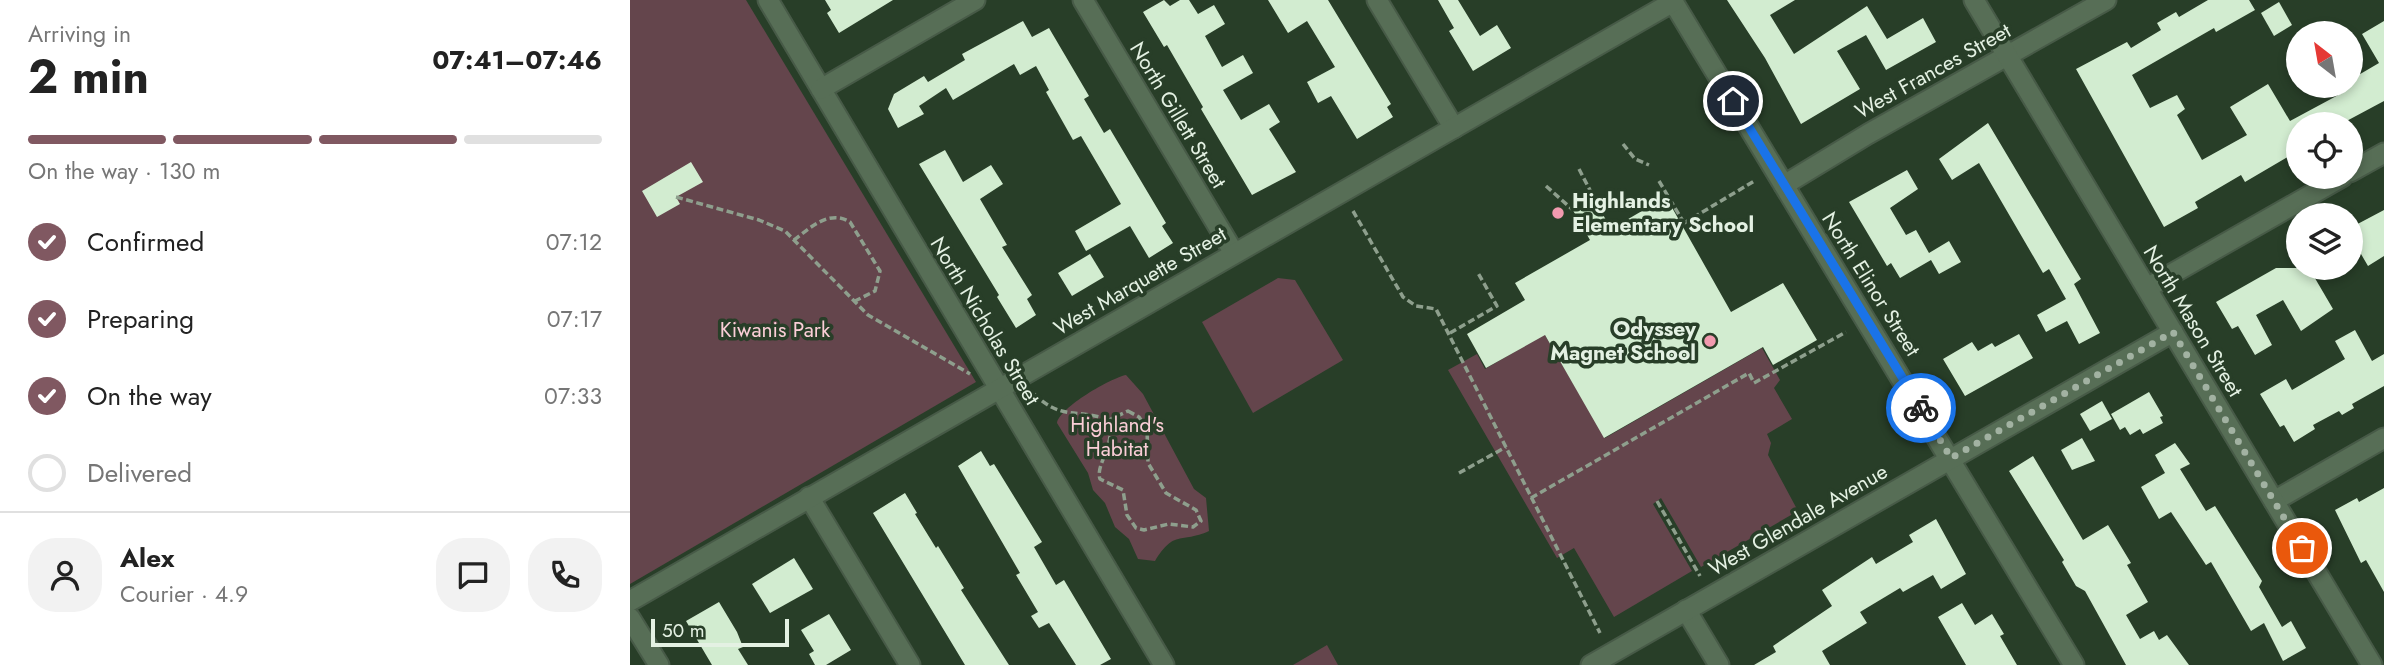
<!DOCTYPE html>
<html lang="en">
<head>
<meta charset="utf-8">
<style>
  body { margin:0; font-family:Jost,sans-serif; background:#f2f2f2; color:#222; height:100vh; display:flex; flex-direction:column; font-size:26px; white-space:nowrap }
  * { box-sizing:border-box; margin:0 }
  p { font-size:23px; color:#767676 }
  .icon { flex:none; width:38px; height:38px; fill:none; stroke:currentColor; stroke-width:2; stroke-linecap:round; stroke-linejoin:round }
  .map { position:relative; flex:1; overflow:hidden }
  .side { display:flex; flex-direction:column; background:#fff; width:630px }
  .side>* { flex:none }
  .needle { width:46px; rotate:329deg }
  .controls { position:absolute; left:1656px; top:21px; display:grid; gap:14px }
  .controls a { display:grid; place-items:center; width:77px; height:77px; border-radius:50%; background:#fff; box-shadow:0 4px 10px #0003; font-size:35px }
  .scale { position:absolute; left:21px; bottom:18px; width:138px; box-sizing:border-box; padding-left:7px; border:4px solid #e4f1e3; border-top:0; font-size:19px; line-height:24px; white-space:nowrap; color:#e4f1e3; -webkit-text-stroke:5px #283e28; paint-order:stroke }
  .pin { position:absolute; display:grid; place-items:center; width:60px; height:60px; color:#fff; margin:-30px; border:4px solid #fff; border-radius:50%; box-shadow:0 2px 7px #0007 }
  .courier { position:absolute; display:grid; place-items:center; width:70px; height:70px; margin:-35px; border:5px solid #1a73e8; border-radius:50%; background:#fff; color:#222; box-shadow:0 2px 9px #0007 }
  .headline em { font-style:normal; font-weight:700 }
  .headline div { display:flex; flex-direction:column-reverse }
  .headline { display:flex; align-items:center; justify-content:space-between; height:119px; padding:0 28px }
  h1 { font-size:46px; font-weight:700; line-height:52px }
  .bar { display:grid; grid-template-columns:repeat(4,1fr); gap:10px 7px; align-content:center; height:84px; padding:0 28px }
  .bar i { height:9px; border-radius:5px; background:#e0e0e0 }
  .bar .current { background:#805861 }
  .bar p { grid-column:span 4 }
  .line { display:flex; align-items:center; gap:18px; padding:0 28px; border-top:2px solid #e0e0e0 }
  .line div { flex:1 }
  .round { display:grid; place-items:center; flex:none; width:74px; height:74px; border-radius:28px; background:#f2f2f2 }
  ol { padding:0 28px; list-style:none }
  li { display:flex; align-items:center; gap:21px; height:77px }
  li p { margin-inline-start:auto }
  li .icon { padding:7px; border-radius:50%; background:#805861; color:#fff; stroke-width:4 }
  li:last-child { color:#767676 }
  li i { width:38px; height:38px; border:4px solid #e0e0e0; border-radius:50% }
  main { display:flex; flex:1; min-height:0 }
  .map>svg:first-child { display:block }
  .green { fill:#64454c }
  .building { fill:#d2ecd0 }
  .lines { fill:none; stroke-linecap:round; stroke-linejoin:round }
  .minor-casing { stroke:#475a47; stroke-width:23 }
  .tertiary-casing { stroke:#475a47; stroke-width:23 }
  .secondary-casing { stroke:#475a47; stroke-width:23 }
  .path { stroke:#8e9f8d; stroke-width:3.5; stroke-dasharray:7 3.5; stroke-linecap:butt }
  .minor { stroke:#576e56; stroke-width:19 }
  .tertiary { stroke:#576e56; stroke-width:19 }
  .secondary { stroke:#576e56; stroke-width:19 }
  .done { stroke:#a2b2a2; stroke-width:7; stroke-dasharray:0 12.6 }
  .route { stroke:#1a73e8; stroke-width:9 }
  .poi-dot { fill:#f29aaf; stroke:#283e28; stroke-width:2.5 }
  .labels { text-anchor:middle; stroke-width:7; stroke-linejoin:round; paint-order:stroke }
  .street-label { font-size:21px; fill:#e4f1e3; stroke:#283e28 }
  .poi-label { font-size:21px; font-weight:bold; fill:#e4f1e3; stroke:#283e28; text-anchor:start }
  .park-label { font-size:21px; fill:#fbced7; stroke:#283e28 }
</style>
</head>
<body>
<main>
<section class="side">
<div class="headline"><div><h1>2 min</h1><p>Arriving in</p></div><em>07:41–07:46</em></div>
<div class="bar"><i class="current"></i><i class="current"></i><i class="current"></i><i></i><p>On the way · 130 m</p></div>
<ol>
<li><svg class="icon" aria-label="check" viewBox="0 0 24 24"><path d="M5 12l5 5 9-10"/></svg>Confirmed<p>07:12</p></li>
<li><svg class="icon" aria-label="check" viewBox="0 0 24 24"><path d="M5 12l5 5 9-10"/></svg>Preparing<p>07:17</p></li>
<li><svg class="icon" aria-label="check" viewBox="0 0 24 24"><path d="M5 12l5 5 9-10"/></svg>On the way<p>07:33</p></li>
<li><i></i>Delivered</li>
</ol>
<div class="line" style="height:126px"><a class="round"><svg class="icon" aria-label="person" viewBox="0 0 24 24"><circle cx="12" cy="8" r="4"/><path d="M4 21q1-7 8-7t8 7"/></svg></a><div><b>Alex</b><p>Courier · 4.9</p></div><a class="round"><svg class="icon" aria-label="chat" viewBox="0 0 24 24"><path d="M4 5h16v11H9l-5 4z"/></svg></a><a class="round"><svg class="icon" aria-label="phone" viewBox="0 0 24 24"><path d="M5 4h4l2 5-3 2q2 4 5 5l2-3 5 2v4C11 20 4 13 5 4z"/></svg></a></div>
</section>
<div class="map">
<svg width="1754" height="665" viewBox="0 0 1754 665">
  <rect width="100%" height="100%" fill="#283e28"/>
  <g class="green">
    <path d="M0,0H116L346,382L0,584Z"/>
    <path d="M648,278L665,280L713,360L623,413L572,322Z"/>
    <path d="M912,330L975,438L1132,348L1150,380L1144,388L1162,419L1137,434L1141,443L1138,455L1168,511L1071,567L1031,498L1023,504L1062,571L984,617L944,548L927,558L818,370L847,354L855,369L907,339Z"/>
    <path d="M496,375L513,394L564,489L576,498L579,531C550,544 545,529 525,561L508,559L499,539L485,527L475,503L463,490L458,473L427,423C430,407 481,378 496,375Z"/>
    <path d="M697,645L708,665H663Z"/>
  </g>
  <g class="building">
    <path d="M195,0H263L209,33L197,13L201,10Z"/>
    <path d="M534,0L540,6L550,0H559L568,14L584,5L595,24L575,36L592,67L613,55L623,73L593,90L611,120L639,104L650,122L639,129L666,172L622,195L571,109L573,107L537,45L534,47L513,12Z"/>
    <path d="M638,0H698L761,104L757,107L763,117L727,139L701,96L688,103L677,82L705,67L677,21L658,33Z"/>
    <path d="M808,0H828L850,36L867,25L881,48L843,71L819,31L824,28Z"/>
    <path d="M1097,0H1165L1140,15L1164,54L1237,6L1257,39L1293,18L1306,42L1256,70L1236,35L1207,51L1230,89L1171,124L1135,58Z"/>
    <path d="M1578,0H1619L1625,10L1586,32L1584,28L1502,75L1520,108L1547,95L1555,109L1547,115L1572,160L1617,135L1600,107L1638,84L1660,121L1712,93L1707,86H1720V80L1749,63L1732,34L1754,21V101L1711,124H1668V151L1615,182L1611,175L1565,202L1568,208L1534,227L1446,69L1497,42L1501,48L1531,30L1527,23L1546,12L1549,17Z"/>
    <path d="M1649,2L1662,25L1644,36L1631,13Z"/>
    <path d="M393,21L402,37L419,28L459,96L454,99L474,133L480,129L536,223L532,226L543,243L519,258L500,226L456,251L445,231L491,204L451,136L443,140L416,92L419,90L406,66L390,75L384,64L323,100L316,88L289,106L294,114L268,128L258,109L264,94L294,76L298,82L335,60L332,54Z"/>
    <path d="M1358,123L1451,279L1444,284L1470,333L1449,344L1437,321L1416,332L1407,315L1436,299L1419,269L1413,273L1349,163L1322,180L1309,159Z"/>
    <path d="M315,150L333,182L361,165L373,184L350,199L377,245L372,247L402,295L397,299L406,315L386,328L367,297L369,295L289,164Z"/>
    <path d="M61,162L73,182L46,197L50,204L27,217L12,191Z"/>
    <path d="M1277,170L1288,189L1260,208L1276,235L1286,230L1299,253L1319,241L1331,262L1309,274L1301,260L1270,278L1261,263L1257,266L1219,202Z"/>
    <path d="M962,195L981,229L1036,197L1101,312L1153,283L1187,340L1143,365L1133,347L974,438L915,335L856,368L837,334L895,300L885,283L960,240L941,207Z"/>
    <path d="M1754,210V256L1738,266L1731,254L1720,260V228Z"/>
    <path d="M460,254L474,277L442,296L428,273Z"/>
    <path d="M1646,268H1679L1703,309L1671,331L1653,300L1626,315L1642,345L1625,355L1608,326L1602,329L1586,302Z"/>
    <path d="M1725,330L1742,361L1754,354V386L1722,404L1724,408L1712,415L1709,411L1683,425L1685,429L1664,442L1654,425L1650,427L1630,394L1656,379L1662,390L1715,359L1705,341Z"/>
    <path d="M1389,334L1403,358L1335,396L1313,359L1342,342L1348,351L1362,343L1365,347Z"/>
    <path d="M1519,392L1533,416L1530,417L1533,423L1513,434L1510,429L1500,435L1495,427L1490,430L1481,414Z"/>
    <path d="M1472,401L1482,419L1460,431L1450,414Z"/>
    <path d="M1452,438L1465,461L1442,470L1431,450Z"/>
    <path d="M1545,443L1560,464L1550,469L1576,511L1585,506L1632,581L1629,587L1652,627L1661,621L1676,648L1653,661L1634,623L1621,631L1581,562L1576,565L1541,512L1529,519L1511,487L1535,473L1525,455Z"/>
    <path d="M351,451L360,466L364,464L412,542L404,547L426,585L434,580L481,659L470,665H446L419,623L409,628L401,616L408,612L386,575L390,573L328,466Z"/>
    <path d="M1403,456L1453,540L1478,525L1501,563L1497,565L1518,602L1496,615L1510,639L1524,631L1529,640L1537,635L1559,665H1496L1455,591L1446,586L1432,562L1434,560L1379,471Z"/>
    <path d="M1754,488V592L1736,560L1731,563L1705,510L1727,498L1729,502Z"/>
    <path d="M275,493L287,513L285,514L306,548L308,546L334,588L331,590L379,665H335L243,513Z"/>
    <path d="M1306,519L1336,574L1311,589L1303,575L1273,592L1270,588L1230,612L1237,623L1192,651L1200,665H1124L1146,652L1143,646L1202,606L1192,590L1242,557L1246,564L1283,542L1279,535Z"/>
    <path d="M164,558L183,589L140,613L122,584Z"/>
    <path d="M89,602L107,632L113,647L108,649L118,665H82L56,621Z"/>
    <path d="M1332,603L1345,625L1362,614L1374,634L1370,636L1387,665H1336L1308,617Z"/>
    <path d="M199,614L221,650L196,665H185L179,654L184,651L171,630Z"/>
  </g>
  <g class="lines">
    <g class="minor-casing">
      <g id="minor">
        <path d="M138,0L534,665"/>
        <path d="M453,0L604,253"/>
        <path d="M747,0L824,128"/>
        <path d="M1042,0L1444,665"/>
        <path d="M191,89L345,0"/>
        <path d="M1154,185L1238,134L1476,0"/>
        <path d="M179,497L280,665"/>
        <path d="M1644,501L1754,438"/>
        <path d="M0,601L1043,2"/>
        <path d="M1056,610L1089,665"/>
        <path d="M0,618L29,665"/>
      </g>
    </g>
    <g class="tertiary-casing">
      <g id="tertiary">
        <path d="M1720,172L1754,153"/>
        <path d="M1517,288L1712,177"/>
        <path d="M961,665L1543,332"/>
      </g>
    </g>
    <g class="secondary-casing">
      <path id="secondary" d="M1344,0L1742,665"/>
    </g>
    <g class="path">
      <path d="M993,144L1005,159L1019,165"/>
      <path d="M949,169L964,198"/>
      <path d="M1029,181L1054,223L1051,224"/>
      <path d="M916,186L943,210"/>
      <path d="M46,197L129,220L155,231L238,315L340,374"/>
      <path d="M723,211L773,297L786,306L806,309L970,633"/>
      <path d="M1054,223L1126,180"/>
      <path d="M164,240C180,228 199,209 220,222L250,271L245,291L225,301"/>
      <path d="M820,333L867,306L848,273"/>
      <path d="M404,394C432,421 447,408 479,420"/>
      <path d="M498,411L509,417L517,429L518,463L536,493L566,510L571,521L563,527L539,524L514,530L506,528L497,515L493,490L470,479C465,465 486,445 479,420Z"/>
      <path d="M829,473L876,447"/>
      <path d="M901,498L1119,373L1124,383L1216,332"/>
      <path d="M1027,501L1070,576"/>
    </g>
    <use href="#minor" class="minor"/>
    <use href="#tertiary" class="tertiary"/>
    <use href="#secondary" class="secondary"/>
  </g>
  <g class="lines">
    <path class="done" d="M1291,408L1321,458L1543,332L1672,548"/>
    <path class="route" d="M1103,101L1291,408"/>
  </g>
  <g class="poi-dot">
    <circle cx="928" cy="213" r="7"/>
    <circle cx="1080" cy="341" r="7"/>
  </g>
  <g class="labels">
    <g class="street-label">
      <text transform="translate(1303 71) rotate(-29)" y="7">West Frances Street</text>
      <text transform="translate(548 115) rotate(59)" y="7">North Gillett Street</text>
      <text transform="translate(510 281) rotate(-30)" y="7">West Marquette Street</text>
      <text transform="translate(1241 284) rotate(58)" y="7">North Elinor Street</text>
      <text transform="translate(355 321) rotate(59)" y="7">North Nicholas Street</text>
      <text transform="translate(1563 321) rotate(59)" y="7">North Mason Street</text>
      <text transform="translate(1168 520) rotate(-30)" y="7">West Glendale Avenue</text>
    </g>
    <g class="poi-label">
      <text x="942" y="208">Highlands<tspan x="942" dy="24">Elementary School</tspan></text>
      <text x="1066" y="336" text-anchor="end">Odyssey<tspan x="1066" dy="24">Magnet School</tspan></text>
    </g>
    <g class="park-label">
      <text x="145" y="337">Kiwanis Park</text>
      <text x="487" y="432">Highland's<tspan x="487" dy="24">Habitat</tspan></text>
    </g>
  </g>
</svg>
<div class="controls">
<a><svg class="needle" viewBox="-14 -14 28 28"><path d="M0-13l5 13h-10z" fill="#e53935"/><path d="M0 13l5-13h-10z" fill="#767676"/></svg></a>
<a><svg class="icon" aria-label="locate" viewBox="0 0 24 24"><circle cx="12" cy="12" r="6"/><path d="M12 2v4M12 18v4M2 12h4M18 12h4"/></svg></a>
<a><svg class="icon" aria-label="layers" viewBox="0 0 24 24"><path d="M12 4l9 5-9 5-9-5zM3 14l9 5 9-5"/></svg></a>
</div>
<div class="scale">50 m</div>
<div class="pin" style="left:1672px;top:548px;background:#ea580c"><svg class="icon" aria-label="bag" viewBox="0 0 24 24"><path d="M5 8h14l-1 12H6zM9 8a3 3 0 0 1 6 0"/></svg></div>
<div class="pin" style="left:1103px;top:101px;background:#1f2937"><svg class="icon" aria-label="home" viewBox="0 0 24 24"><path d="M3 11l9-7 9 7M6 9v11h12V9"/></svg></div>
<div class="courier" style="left:1291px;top:408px"><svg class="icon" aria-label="bike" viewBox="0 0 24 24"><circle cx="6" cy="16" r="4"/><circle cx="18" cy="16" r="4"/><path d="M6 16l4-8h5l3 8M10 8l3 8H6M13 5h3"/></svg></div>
</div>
</main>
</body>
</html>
